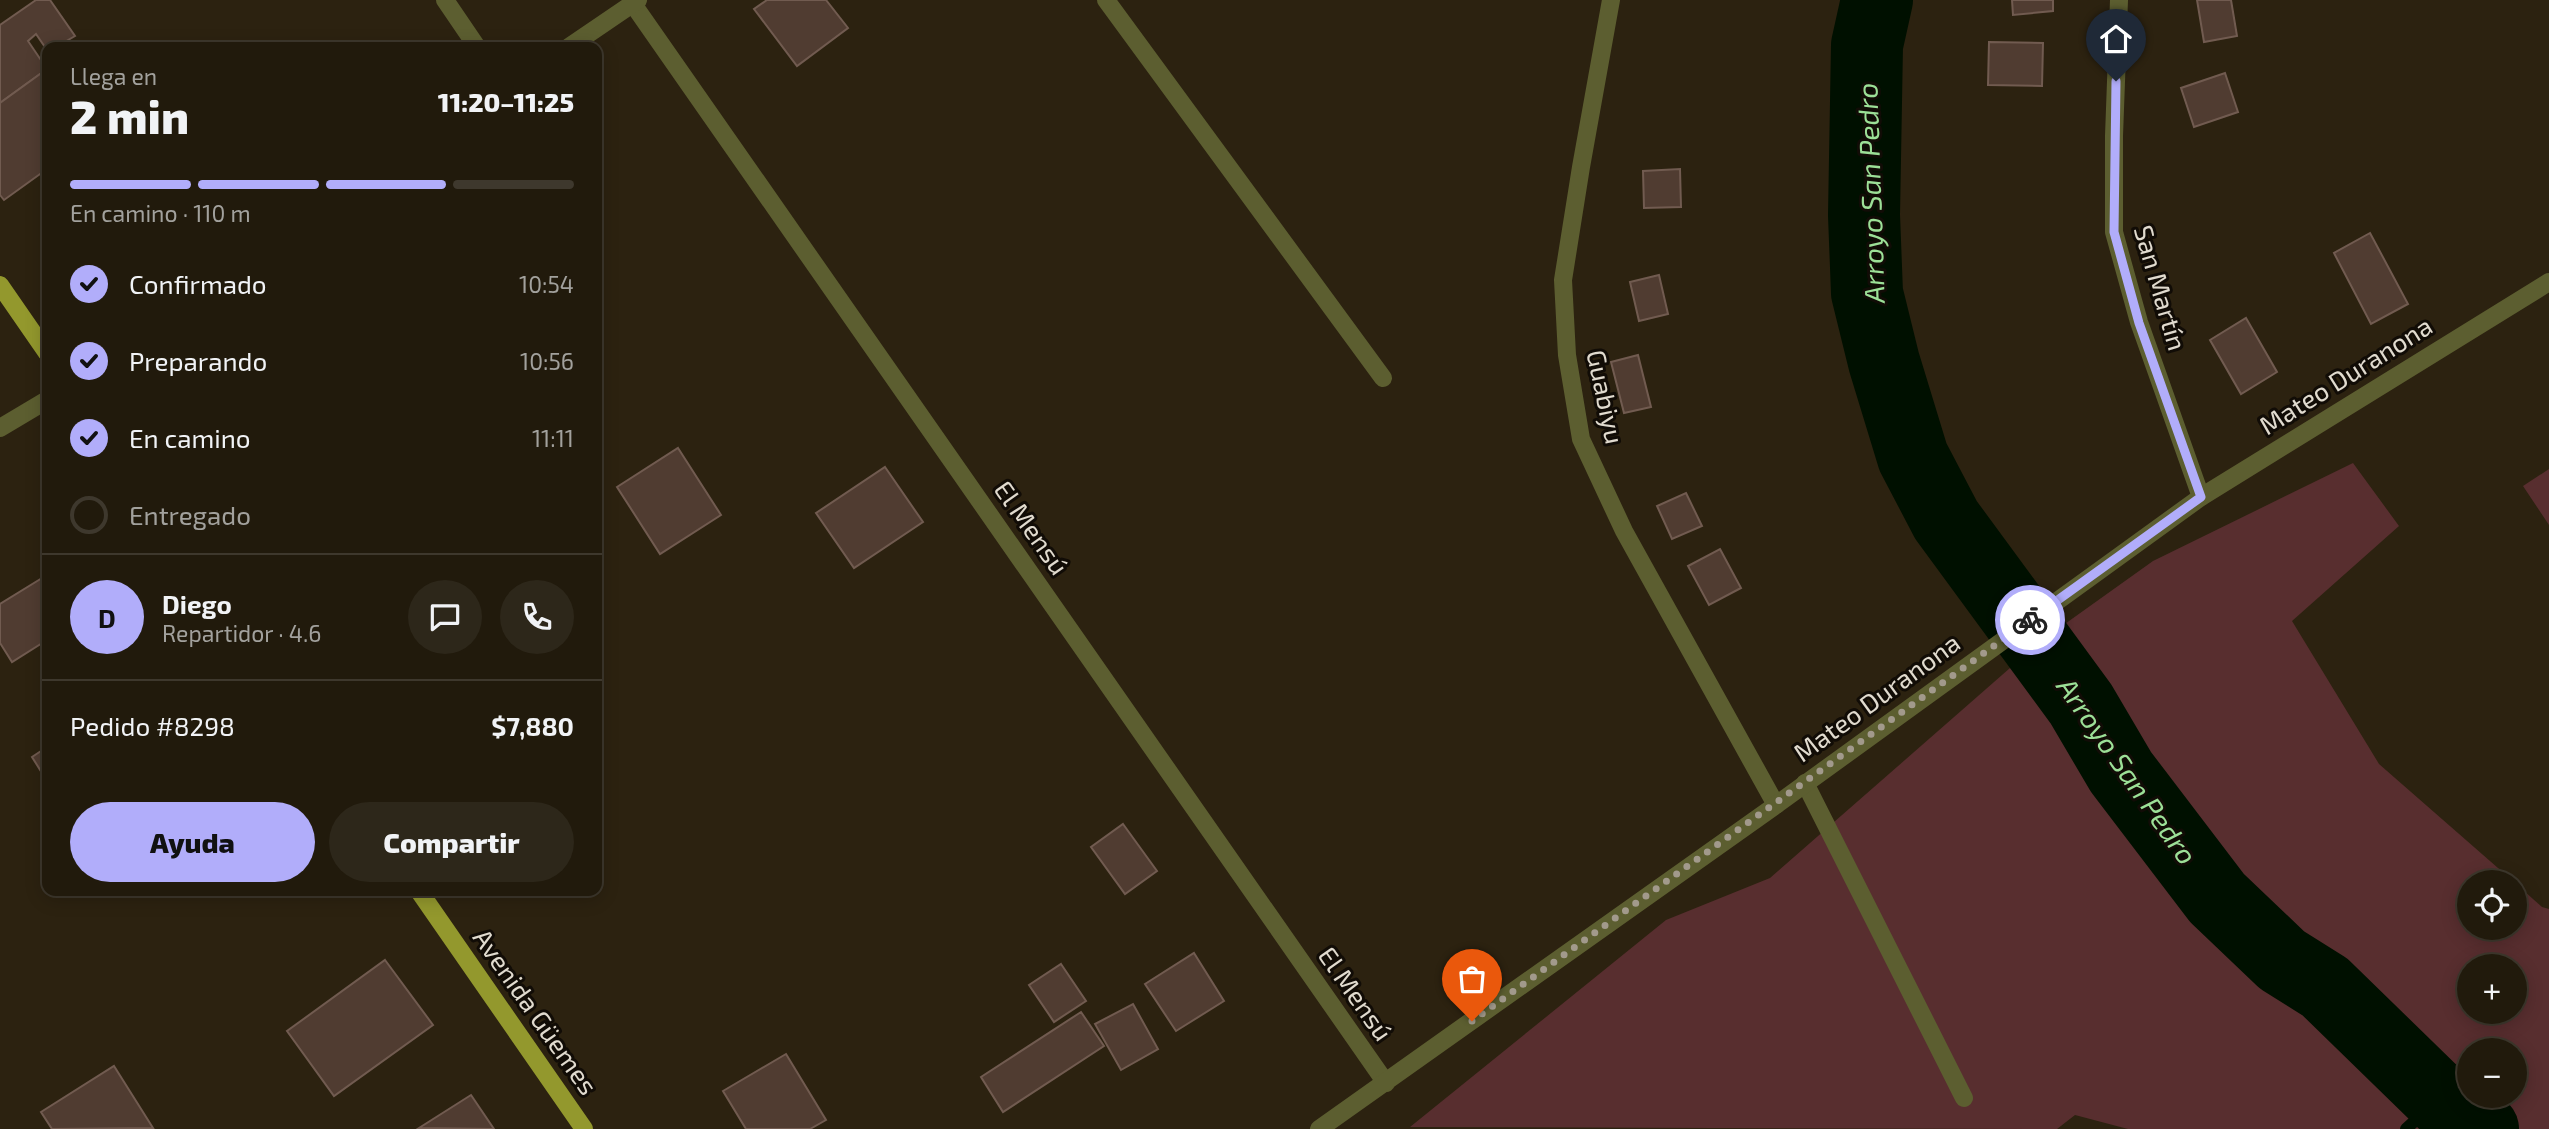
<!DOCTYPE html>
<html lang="es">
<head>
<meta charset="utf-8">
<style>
  body { margin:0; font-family:"Exo 2",sans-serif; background:#2d271a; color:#f1f3f6; height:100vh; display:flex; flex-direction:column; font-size:26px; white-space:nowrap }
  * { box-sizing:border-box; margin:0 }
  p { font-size:23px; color:#a2a19d }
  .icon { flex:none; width:38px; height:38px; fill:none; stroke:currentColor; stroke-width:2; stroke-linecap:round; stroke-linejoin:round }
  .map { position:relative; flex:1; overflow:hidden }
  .side { position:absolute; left:42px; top:42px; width:560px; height:854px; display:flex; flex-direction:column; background:#211a0c; border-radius:14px; box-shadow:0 4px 18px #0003,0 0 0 2px #3e382d }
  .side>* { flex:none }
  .buttons { position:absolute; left:2457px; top:870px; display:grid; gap:14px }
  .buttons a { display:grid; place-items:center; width:70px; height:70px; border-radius:50%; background:#211a0c; box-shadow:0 4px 18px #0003,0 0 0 2px #3e382d; font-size:35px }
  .pin { position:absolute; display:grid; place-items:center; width:60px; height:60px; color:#fff; margin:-72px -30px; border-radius:50% 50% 50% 0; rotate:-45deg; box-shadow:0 0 7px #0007 }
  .pin .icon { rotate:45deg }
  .courier { position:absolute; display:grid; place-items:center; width:70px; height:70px; margin:-35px; border:5px solid #b1adfa; border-radius:50%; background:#fff; color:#222; box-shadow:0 2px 9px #0007 }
  .headline em { font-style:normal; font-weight:800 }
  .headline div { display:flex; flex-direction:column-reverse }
  .headline { display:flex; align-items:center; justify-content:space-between; height:119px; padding:0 28px }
  h1 { font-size:46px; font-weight:800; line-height:52px }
  .bar { display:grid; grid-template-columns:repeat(4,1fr); gap:10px 7px; align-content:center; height:84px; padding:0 28px }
  .bar i { height:9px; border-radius:5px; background:#3e382d }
  .bar .active { background:#b1adfa }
  .bar p { grid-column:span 4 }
  .line { display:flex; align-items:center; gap:18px; padding:0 28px; border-top:2px solid #3e382d }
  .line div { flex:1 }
  .round { display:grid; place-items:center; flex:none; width:74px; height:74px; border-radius:37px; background:#2d271a }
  ol { padding:0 28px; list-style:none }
  li { display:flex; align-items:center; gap:21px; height:77px }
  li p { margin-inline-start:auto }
  li .icon { padding:7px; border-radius:50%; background:#b1adfa; color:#111; stroke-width:4 }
  li:last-child { color:#a2a19d }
  li i { width:38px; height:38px; border:4px solid #3e382d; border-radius:50% }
  .button { display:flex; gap:14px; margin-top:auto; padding:14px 28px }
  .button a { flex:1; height:80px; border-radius:42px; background:#b1adfa; color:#111; font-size:28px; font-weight:800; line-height:80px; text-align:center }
  .button a+a { background:#2d271a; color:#f1f3f6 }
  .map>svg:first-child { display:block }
  .green { fill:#582e2f; fill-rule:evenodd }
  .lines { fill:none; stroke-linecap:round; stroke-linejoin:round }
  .stream { stroke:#001000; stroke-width:12 }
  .river { stroke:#001000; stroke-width:72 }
  .building { fill:#503c31; stroke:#715b50; stroke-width:2 }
  .minor { stroke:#5c5e30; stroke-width:18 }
  .major { stroke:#93982d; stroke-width:18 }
  .done { stroke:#a29a8c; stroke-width:7; stroke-dasharray:0 12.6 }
  .route { stroke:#b1adfa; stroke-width:9 }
  .labels { text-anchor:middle; stroke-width:6; stroke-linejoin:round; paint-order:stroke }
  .street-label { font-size:26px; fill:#e1dbcf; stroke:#110c06 }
  .water-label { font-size:28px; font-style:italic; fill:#9ce097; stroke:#110c06 }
</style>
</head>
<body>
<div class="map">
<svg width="2549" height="1129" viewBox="0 0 2549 1129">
  <rect width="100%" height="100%" fill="#2c2210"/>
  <g class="green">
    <path d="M2353,463L2399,526L2292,621L2379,764L2514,882H2469V928H2515V883L2542,907L2549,909V1129H2128L2075,1115L2057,1129L1410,1127L1666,920L1770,878L2041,641L2153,561ZM2469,966H2515V1012H2469ZM2469,1050H2515V1096H2469Z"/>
    <path d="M2549,469V525L2523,486Z"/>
  </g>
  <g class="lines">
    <path class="stream" d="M2406,1129L2418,1118L2442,1101"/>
    <path class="river" d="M1877,0L1867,45L1864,215L1867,293L1884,362L1913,457L1946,520L2081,704L2121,772L2217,898L2282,960L2325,987L2442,1101L2483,1129"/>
  </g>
  <g class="building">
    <path d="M36,0H50L75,36L56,47H47V50L36,34L28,41L47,69L0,103V25Z"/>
    <path d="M767,0H826L848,28L797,66L754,9Z"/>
    <path d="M2012,0H2053V11L2013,15Z"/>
    <path d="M2197,0H2231L2237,36L2204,42Z"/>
    <path d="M1989,42L2043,43L2042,86L1988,85Z"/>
    <path d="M47,69V169L4,200L0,195V103Z"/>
    <path d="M2225,73L2238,112L2194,127L2181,88Z"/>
    <path d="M1680,169L1681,207L1644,208L1643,171Z"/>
    <path d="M2370,233L2408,304L2371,324L2334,253Z"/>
    <path d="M1659,275L1668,314L1639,321L1630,282Z"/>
    <path d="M2246,318L2277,372L2241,394L2210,340Z"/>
    <path d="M1638,355L1651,407L1624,413L1611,362Z"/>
    <path d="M678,448L721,515L660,554L617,487Z"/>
    <path d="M885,467L923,522L854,568L816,513Z"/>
    <path d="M1686,493L1702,526L1672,539L1657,506Z"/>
    <path d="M1720,549L1741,588L1709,605L1688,566Z"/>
    <path d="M47,575V640L12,662L0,643V604Z"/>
    <path d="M47,747V781L32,757Z"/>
    <path d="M1123,824L1157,871L1125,894L1091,847Z"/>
    <path d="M1194,953L1224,1001L1176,1031L1145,984Z"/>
    <path d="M385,960L433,1025L334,1096L287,1031Z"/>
    <path d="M1061,964L1086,1001L1054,1022L1029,985Z"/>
    <path d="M1133,1004L1158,1049L1121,1070L1095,1024Z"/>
    <path d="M1081,1012L1104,1046L1003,1112L981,1077Z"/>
    <path d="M786,1054L826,1120L810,1129H746L723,1091Z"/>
    <path d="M114,1066L153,1128L52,1129L41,1112Z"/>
    <path d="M471,1095L494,1129L419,1128Z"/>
  </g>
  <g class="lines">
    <g class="minor">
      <path d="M445,0L477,47"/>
      <path d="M1106,0L1383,378"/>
      <path d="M1611,0L1581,167L1563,280L1567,355L1581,439L1624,531L1776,805"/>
      <path d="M2119,0L2114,136V232L2139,322L2201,497"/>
      <path d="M633,4L1386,1083"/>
      <path d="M569,47L638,0"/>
      <path d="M0,428L47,400"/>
      <path d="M1805,783L1964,1098"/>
      <path d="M1319,1129L1776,805L2201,497L2549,282"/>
    </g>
    <g class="major">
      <path d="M0,285L47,353"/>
      <path d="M419,891L584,1129"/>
    </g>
  </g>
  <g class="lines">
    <path class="done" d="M1472,1021L2030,620"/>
    <path class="route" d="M2030,620L2201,497L2139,323L2114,232L2116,81"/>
  </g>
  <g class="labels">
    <g class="street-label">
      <text transform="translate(2160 288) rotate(74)" y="9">San Martín</text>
      <text transform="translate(2346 376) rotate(-32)" y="9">Mateo Duranona</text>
      <text transform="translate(1605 397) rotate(78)" y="9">Guabiyu</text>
      <text transform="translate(1031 528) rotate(55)" y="9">El Mensú</text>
      <text transform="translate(1877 698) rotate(-36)" y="9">Mateo Duranona</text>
      <text transform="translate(1355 994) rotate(55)" y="9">El Mensú</text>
      <text transform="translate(535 1012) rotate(55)" y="9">Avenida Güemes</text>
    </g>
    <g class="water-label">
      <text transform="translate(1871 193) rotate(-92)" y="10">Arroyo San Pedro</text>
      <text transform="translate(2127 771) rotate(55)" y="10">Arroyo San Pedro</text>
    </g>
  </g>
</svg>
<div class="buttons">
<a><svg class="icon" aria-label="locate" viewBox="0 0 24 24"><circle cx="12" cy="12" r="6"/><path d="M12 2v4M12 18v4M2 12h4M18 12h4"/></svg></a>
<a>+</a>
<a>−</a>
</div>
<div class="pin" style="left:1472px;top:1021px;background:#ea580c"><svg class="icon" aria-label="bag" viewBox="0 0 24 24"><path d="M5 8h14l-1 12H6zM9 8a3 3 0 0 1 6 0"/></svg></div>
<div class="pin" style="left:2116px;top:81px;background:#1f2937"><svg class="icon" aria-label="home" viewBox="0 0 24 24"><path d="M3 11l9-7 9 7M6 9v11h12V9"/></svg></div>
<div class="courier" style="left:2030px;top:620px"><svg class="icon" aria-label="bike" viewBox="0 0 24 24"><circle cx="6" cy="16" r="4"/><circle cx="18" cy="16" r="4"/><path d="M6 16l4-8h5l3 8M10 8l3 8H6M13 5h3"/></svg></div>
<section class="side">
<div class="headline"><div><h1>2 min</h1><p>Llega en</p></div><em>11:20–11:25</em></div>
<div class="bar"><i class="active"></i><i class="active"></i><i class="active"></i><i></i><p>En camino · 110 m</p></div>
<ol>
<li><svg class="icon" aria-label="check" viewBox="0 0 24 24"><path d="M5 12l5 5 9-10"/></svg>Confirmado<p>10:54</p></li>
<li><svg class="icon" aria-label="check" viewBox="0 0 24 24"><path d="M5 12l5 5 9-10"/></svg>Preparando<p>10:56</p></li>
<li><svg class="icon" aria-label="check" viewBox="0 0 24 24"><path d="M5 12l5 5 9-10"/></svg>En camino<p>11:11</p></li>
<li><i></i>Entregado</li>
</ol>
<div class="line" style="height:126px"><b class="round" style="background:#b1adfa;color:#111">D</b><div><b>Diego</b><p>Repartidor · 4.6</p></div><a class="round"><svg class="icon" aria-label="chat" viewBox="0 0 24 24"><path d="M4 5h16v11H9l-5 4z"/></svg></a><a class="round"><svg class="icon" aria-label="phone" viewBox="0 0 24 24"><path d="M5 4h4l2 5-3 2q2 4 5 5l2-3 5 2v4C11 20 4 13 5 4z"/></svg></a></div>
<div class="line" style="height:91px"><div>Pedido #8298</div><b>$7,880</b></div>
<div class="button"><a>Ayuda</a><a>Compartir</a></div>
</section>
</div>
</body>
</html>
